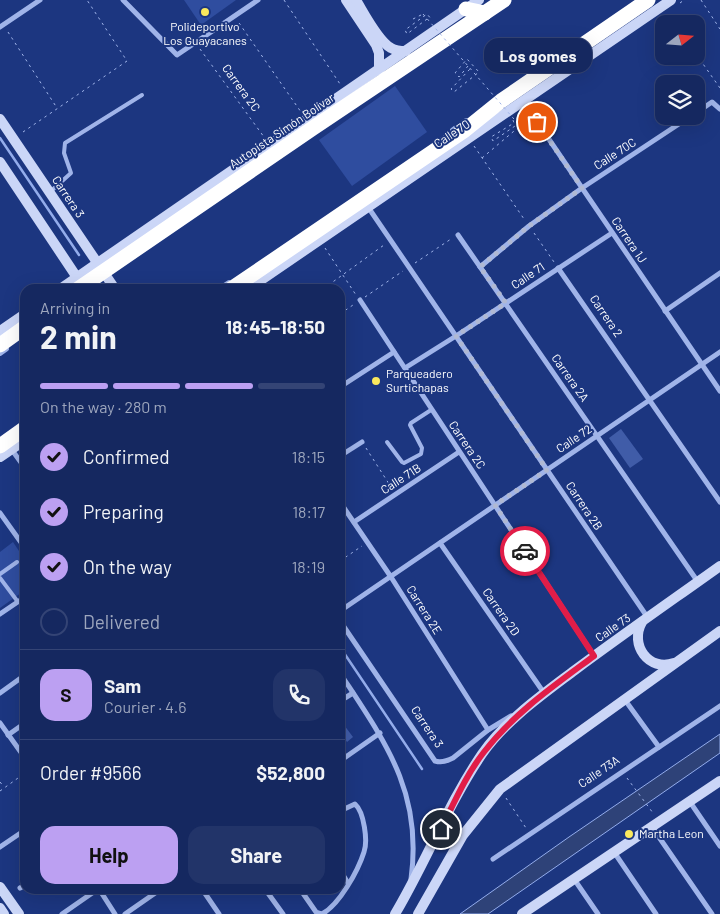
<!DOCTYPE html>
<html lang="en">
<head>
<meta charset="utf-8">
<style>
  body { margin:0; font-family:Barlow,sans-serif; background:#223469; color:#f1f3f6; height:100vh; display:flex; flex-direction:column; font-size:19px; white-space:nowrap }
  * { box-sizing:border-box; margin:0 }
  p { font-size:16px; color:#9da6bd }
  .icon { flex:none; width:28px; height:28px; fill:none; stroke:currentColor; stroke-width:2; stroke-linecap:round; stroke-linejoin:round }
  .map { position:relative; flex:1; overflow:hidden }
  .drawer { position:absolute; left:20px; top:284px; width:325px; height:610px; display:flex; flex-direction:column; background:#152860; border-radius:15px; box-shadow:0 5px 20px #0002,0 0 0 1px #344475 }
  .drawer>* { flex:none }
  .needle { width:32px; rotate:73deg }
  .buttons { position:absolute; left:655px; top:15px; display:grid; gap:10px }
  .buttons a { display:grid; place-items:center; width:50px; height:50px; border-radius:10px; background:#152860; box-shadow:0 5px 20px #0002,0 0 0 1px #344475; font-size:25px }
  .pin { position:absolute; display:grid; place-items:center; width:42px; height:42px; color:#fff; margin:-21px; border:2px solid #fff; border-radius:50%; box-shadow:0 1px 5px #0007 }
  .courier { position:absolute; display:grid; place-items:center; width:50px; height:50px; margin:-25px; border:4px solid #e11d48; border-radius:50%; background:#fff; color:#222; box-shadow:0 1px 6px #0007 }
  .bubble { position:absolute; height:35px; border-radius:15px; background:#152860; box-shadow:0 5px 20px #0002,0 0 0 1px #344475; font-size:16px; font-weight:700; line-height:35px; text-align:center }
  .headline em { font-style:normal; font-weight:700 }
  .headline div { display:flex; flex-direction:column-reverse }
  .headline { display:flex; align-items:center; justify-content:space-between; height:85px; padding:0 20px }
  h1 { font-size:32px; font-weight:700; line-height:38px }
  .bar { display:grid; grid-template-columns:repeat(4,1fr); gap:8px 5px; align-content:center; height:60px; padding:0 20px }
  .bar i { height:6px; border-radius:4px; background:#344475 }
  .bar .active { background:#bca0f2 }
  .bar p { grid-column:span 4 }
  .line { display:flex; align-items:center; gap:12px; padding:0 20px; border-top:1px solid #344475 }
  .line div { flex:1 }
  .round { display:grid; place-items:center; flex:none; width:52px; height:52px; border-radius:15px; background:#223469 }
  ol { padding:0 20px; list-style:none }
  li { display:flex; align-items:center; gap:15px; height:55px }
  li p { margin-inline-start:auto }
  li .icon { padding:5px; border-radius:50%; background:#bca0f2; color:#111; stroke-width:4 }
  li:last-child { color:#9da6bd }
  li i { width:28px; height:28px; border:2px solid #344475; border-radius:50% }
  .cta { display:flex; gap:10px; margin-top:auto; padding:10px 20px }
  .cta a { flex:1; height:58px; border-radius:15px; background:#bca0f2; color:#111; font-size:20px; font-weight:700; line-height:58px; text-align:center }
  .cta a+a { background:#223469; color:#f1f3f6 }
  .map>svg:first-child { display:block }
  .green { fill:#2f4d9f }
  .water { fill:#2e4278; stroke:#93aceb }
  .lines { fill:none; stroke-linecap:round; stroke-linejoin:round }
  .stream { stroke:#93aceb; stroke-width:2.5 }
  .building { fill:#405ca8 }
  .path { stroke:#a0b4e9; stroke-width:1; stroke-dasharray:2.5 4; stroke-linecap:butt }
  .lane { stroke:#a0b4e9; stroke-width:4 }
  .street { stroke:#a0b4e9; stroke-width:5 }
  .secondary { stroke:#cbd6f7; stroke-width:10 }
  .highway { stroke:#fff; stroke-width:15 }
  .path-bridge { stroke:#a0b4e9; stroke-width:1; stroke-dasharray:2.5 4; stroke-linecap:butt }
  .done { stroke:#b0b9d3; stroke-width:5; stroke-dasharray:0 9 }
  .route { stroke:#e11d48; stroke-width:6 }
  .poi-dot { fill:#fae85d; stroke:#1c3680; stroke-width:2 }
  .labels { text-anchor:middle; stroke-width:4; stroke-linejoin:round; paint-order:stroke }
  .poi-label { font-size:12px; fill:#fff; stroke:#1c3680; text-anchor:start }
  .street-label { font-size:12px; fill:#fff; stroke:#1c3680 }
</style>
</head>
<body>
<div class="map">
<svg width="720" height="914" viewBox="0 0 720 914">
  <rect width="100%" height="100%" fill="#1c3680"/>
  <g class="green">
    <path d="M184,0H236L201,25Z"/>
    <path d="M395,86L427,132L352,186L319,140Z"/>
    <path d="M13,542L25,560V590L0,608V552Z"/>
  </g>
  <path class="water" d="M720,734V753L488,914H460L569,837Z"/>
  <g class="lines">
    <g class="stream">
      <path d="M0,138L79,255"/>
      <path d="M340,647L422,769"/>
    </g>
  </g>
  <g class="building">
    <path d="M621,429L643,459L630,468L609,438Z"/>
    <path d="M344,725L353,737L347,742L340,732V728Z"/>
  </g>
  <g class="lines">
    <g class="path">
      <path d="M284,0L340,84"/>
      <path d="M701,0L720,29"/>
      <path d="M680,3L684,0"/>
      <path d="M669,14L676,24"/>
      <path d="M413,19L423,14"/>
      <path d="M427,19L407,34L405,30L427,14L432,20"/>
      <path d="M239,23L301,112"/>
      <path d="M8,32L57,108"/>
      <path d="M200,49L264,137"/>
      <path d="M696,54L720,88"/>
      <path d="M468,66L459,77L455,73L467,59L479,72L454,92L451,89L470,69"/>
      <path d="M513,120L514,123L491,137L493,141L518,124"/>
      <path d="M23,132L127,61L87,0"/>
      <path d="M474,146L524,219"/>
      <path d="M482,158L520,126"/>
      <path d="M534,233L554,262"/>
      <path d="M325,248L356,295"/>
      <path d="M415,263L451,239"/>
      <path d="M323,289L384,245"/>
      <path d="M365,297L403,271"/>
      <path d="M340,314L353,305"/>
      <path d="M366,448L391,487"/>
      <path d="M340,561L362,546"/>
      <path d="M627,778L653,813"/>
      <path d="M0,782L4,787"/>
      <path d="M0,791L25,773"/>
      <path d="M506,798L526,828"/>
    </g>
    <g class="lane">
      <path d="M452,130L466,120"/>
      <path d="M50,192L71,173L64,153L65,143L142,95"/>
      <path d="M218,289L229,282"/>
      <path d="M0,354L7,349"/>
      <path d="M387,442L402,462L404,463L421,454L422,448L410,425L411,423L431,410"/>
      <path d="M0,574L17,562"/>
      <path d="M0,578L18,602"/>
    </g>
    <g class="street">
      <path d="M123,0L177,55L258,0"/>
      <path d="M0,27L40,0"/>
      <path d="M523,101L720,391"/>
      <path d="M696,113L712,102L720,109"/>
      <path d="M368,207L648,618"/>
      <path d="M458,235L698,582"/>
      <path d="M480,267L529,226L582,188L691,116"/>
      <path d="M558,268L720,502"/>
      <path d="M360,300L594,656"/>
      <path d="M665,311L720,273"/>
      <path d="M405,368L456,336L612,233"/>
      <path d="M340,387L394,352"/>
      <path d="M12,450L25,468"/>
      <path d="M340,456L362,442"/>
      <path d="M340,502L391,577L488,730"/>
      <path d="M0,513L25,548"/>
      <path d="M354,522L459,452"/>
      <path d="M440,543L544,693"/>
      <path d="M340,611L720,352"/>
      <path d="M0,614L25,597"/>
      <path d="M340,621L435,761C442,763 447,761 453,758L488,730L511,716"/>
      <path d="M340,673C385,742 423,792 411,879"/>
      <path d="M0,693L25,675"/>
      <path d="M625,700L659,747"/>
      <path d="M340,701L353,693"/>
      <path d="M0,723L25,758"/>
      <path d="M8,735L25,723"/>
      <path d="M340,761L380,733"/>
      <path d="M690,802L720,846"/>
      <path d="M652,827L712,914"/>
      <path d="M0,847L25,830"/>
      <path d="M614,852L656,914"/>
      <path d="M493,859L720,706"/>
      <path d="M340,870L348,883"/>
      <path d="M574,879L598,914"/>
      <path d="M20,888L25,885"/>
      <path d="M99,889L115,914"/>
      <path d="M202,889L219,914"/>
      <path d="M265,889L283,914"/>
      <path d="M300,889L316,912L322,914C339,905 358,871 364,852C368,841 364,812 355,804L340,811"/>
      <path d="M62,914L98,889"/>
      <path d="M125,914L161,889"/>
    </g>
    <g class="secondary">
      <path d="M346,0L376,45L379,53V70"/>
      <path d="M356,0C364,13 378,41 391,48C396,51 400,51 406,51"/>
      <path d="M0,119L115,289"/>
      <path d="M0,162L80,282"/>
      <path d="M60,289L479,0"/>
      <path d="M248,289L671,0"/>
      <path d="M0,331L25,314"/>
      <path d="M0,457L25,440"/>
      <path d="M642,622C629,645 649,672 674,663"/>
      <path d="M0,887L19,914"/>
      <path d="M0,908L4,914"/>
      <path d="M395,914C426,862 448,804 482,754C506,720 542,695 575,670C622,635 671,601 720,566"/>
      <path d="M418,914L463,835L500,789L720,631"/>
      <path d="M522,914L720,781"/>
    </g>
    <g class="highway">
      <path d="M466,9L485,13"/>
      <path d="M78,289L313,128L504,0"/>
      <path d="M231,289L465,130L501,101L648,0"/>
      <path d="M0,345L25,327"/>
      <path d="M0,446L25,428"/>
    </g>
    <path class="path-bridge" d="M423,14L520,126"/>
  </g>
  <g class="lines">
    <path class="done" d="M525,551L495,505L547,470L456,336L506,303L480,267L529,226L582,188L537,122"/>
    <path class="route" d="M441,829C454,803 466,775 484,752C514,713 555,685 594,656L525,551"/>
  </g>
  <g class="poi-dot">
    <circle cx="205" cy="12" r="5"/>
    <circle cx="376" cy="381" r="5"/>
    <circle cx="629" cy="834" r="5"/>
  </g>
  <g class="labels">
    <g class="poi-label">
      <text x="205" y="31" text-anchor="middle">Polideportivo<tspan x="205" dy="14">Los Guayacanes</tspan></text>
      <text x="386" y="378">Parqueadero<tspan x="386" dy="14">Surtichapas</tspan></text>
      <text x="639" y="838">Martha Leon</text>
    </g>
    <g class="street-label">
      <text transform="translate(241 88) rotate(54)" y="4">Carrera 2C</text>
      <text transform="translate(282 131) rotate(-34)" y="4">Autopista Simón Bolívar</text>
      <text transform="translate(452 134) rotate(-34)" y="4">Calle 70</text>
      <text transform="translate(615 154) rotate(-33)" y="4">Calle 70C</text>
      <text transform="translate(68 197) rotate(56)" y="4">Carrera 3</text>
      <text transform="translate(629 240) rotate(56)" y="4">Carrera 1J</text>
      <text transform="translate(528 276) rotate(-34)" y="4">Calle 71</text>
      <text transform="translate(606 316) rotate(56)" y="4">Carrera 2</text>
      <text transform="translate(570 378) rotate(55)" y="4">Carrera 2A</text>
      <text transform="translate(574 439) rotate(-34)" y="4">Calle 72</text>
      <text transform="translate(467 445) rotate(56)" y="4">Carrera 2C</text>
      <text transform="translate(401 479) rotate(-33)" y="4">Calle 71B</text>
      <text transform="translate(584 506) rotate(56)" y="4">Carrera 2B</text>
      <text transform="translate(424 610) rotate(58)" y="4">Carrera 2E</text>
      <text transform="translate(501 612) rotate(55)" y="4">Carrera 2D</text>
      <text transform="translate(613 628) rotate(-35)" y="4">Calle 73</text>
      <text transform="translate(427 727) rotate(56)" y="4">Carrera 3</text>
      <text transform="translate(599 772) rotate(-34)" y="4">Calle 73A</text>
    </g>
  </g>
</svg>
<div class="buttons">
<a><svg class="needle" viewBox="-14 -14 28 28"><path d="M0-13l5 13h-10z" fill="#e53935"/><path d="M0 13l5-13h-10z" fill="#9da6bd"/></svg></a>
<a><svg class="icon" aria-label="layers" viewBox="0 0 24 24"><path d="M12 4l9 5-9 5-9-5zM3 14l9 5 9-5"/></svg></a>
</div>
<div class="pin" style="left:537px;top:122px;background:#ea580c"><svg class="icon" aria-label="bag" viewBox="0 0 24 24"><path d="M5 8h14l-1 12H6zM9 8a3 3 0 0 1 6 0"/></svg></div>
<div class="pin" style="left:441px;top:829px;background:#1f2937"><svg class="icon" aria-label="home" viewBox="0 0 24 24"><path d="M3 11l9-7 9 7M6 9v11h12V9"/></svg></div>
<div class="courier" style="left:525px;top:551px"><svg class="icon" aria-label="car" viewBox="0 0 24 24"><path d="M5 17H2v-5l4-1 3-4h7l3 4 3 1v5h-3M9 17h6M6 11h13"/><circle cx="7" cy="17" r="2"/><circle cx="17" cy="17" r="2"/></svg></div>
<div class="bubble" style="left:484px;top:38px;width:108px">Los gomes</div>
<section class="drawer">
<div class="headline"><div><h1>2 min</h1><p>Arriving in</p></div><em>18:45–18:50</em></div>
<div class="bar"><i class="active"></i><i class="active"></i><i class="active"></i><i></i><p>On the way · 280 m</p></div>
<ol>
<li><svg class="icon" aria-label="check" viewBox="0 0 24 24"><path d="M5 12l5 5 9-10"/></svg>Confirmed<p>18:15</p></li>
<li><svg class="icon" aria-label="check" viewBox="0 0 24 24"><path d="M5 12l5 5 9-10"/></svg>Preparing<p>18:17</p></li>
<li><svg class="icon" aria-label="check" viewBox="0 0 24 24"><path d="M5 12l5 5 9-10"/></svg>On the way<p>18:19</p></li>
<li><i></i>Delivered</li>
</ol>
<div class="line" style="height:90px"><b class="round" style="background:#bca0f2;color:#111">S</b><div><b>Sam</b><p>Courier · 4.6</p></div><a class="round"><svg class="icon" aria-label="phone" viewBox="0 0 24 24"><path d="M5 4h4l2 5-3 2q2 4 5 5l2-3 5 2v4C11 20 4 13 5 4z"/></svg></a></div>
<div class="line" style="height:65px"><div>Order #9566</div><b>$52,800</b></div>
<div class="cta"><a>Help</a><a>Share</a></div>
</section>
</div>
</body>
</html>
